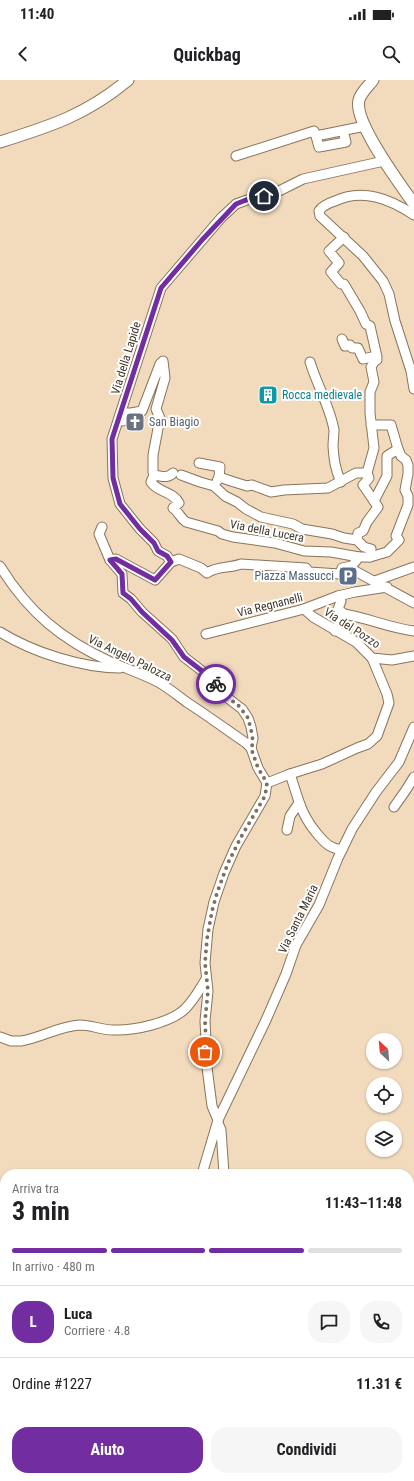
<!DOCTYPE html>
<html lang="it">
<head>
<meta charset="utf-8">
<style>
  body { margin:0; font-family:"Roboto Condensed",sans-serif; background:#f6f6f6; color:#202124; height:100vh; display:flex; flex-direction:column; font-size:15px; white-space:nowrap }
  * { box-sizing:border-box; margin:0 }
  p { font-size:13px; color:#757577 }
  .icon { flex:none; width:22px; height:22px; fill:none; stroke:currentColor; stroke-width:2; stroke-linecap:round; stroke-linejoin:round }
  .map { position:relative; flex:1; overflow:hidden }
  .drawer { position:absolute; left:0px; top:1089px; width:414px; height:312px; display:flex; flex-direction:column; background:#fff; border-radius:16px 16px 0 0; box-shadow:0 1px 3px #0004 }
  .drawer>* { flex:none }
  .needle { width:26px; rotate:334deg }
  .fabs { position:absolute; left:366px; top:953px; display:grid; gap:8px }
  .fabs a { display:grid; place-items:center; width:36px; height:36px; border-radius:50%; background:#fff; box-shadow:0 1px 3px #0004; font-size:20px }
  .pin { position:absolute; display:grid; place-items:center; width:34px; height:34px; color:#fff; margin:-17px; border:2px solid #fff; border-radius:50%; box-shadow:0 1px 4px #0007 }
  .courier { position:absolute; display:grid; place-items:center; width:40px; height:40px; margin:-20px; border:3px solid #722da1; border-radius:50%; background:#fff; color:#222; box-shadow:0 1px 5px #0007 }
  .headline em { font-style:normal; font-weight:700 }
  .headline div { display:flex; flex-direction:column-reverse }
  .headline { display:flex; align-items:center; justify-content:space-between; height:68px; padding:0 12px }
  h1 { font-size:26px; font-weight:700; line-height:30px }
  .bar { display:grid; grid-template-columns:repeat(4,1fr); gap:6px 4px; align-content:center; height:48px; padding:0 12px }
  .bar i { height:5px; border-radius:3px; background:#e0e0e0 }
  .bar .active { background:#722da1 }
  .bar p { grid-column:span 4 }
  .line { display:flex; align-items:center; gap:10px; padding:0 12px; border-top:1px solid #e0e0e0 }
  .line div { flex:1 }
  .round { display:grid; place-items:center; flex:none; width:42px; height:42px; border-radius:16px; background:#f6f6f6 }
  .action { display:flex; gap:8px; margin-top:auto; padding:8px 12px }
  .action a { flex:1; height:46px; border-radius:16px; background:#722da1; color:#fff; font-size:16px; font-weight:700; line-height:46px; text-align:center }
  .action a+a { background:#f6f6f6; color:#202124 }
  .status { display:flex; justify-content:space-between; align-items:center; height:28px; padding:0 20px; background:#fff; direction:ltr }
  .status svg { height:11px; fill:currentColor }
  header { display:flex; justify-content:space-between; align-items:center; height:52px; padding:0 12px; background:#fff; font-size:18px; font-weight:700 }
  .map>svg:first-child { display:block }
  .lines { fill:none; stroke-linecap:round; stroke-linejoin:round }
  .minor-casing { stroke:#89745a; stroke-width:11 }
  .tertiary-casing { stroke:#89745a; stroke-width:13 }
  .minor { stroke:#fff; stroke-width:9 }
  .tertiary { stroke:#fff; stroke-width:11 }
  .done { stroke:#7e705e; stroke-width:4; stroke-dasharray:0 7.2 }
  .route { stroke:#722da1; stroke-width:5 }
  .labels { text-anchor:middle; stroke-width:4; stroke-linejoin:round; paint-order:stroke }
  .street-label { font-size:12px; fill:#40372b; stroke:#fff }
  .culture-label { font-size:12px; fill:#0d838f; stroke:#fff; text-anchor:start }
  .worship-label { font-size:12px; fill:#5b616d; stroke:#fff; text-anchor:start }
  .service-label { font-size:12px; fill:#4e5e75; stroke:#fff; text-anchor:end }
</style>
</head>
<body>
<div class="status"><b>11:40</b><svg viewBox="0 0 49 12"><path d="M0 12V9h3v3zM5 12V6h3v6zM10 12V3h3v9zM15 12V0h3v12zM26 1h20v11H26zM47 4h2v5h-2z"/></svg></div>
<header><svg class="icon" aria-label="back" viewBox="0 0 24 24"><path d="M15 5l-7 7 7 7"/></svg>Quickbag<svg class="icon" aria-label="search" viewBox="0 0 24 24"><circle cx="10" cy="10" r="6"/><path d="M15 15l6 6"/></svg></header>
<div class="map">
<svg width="414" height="1401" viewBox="0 0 414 1401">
  <rect width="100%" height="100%" fill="#f2dabd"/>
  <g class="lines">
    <g class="minor-casing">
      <g id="minor">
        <path d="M343,51L346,62L319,67L316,56L365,46"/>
        <path d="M236,76L314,51L316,56"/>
        <path d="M384,81L303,99L277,112L247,120L236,124L221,138L161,208L112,359L113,398L120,424L140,449L154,463L158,471L167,476L171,482L179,479L201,488L207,493C219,485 228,489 241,484L306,488L309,492L340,494L342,488L351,486L355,491L414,523"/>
        <path d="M414,135C390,119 363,108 335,121C329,123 322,126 319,131L320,136L363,176L383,201L389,214L395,241L411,291L414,309"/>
        <path d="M344,157L329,171L339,183L331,192L341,204H344L360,231L366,244L370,246L377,277L371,287L374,302L370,312V333L374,368L367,393"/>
        <path d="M342,259L345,266L350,265L352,268H358L363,279L372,277L377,280"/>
        <path d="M310,282C317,305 330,327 334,350C334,355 333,361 333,366C334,380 335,389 341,402"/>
        <path d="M123,341L124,333H131L142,331L160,284L163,281L165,298L156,329L160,338L153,375V392L154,395"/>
        <path d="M199,383L220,387L219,397L217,401"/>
        <path d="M173,393C167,399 162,396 154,395L151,402C158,413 173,411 179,423L173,428C179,432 180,438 186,442L218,451L222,454L233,457L275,463L304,471L331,472L359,477"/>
        <path d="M367,393L369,398L363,405L374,421"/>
        <path d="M181,395L200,402L214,406"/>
        <path d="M219,397L234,402L247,406L252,405L271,412L284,410L328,408L356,393H367"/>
        <path d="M214,406L225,416L237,422L246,429L261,437L293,444L302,449L332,454L344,458L357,460L364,467L371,469L370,477"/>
        <path d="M102,447L99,454L110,480L122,494L123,513L131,519L142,532L172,559L184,577L206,594L216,604L220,612L242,629L248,638L251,647L253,658L251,668"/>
        <path d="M357,460L358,453L363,451L367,442L378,427L374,421L387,396V376L398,369"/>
        <path d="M110,480L116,479L155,500L171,482"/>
        <path d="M355,482L359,477H370L387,472L399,460L396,456L408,425V416L405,410L408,394V385L406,380L401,376L398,369L391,345H371"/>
        <path d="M0,486C28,532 62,560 111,582C127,589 143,594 158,602C169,608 178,616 188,623C208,636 227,650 246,663L251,668L258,688L267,703"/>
        <path d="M375,501L414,487"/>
        <path d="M338,516L341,521L338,529L344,534"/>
        <path d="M304,529L313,537L356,562L372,578L392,580L414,576"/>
        <path d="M335,551L344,534C368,538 390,548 414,551"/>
        <path d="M0,552C32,572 82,588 120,588"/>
        <path d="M206,554L304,529L338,516L355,512L387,507"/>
        <path d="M290,694C299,720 300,734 319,756C326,764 330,768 342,770"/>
        <path d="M394,727L406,710L414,697"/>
        <path d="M287,750L290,736L299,723"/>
        <path d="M0,957L11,961H21C41,958 59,946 80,945C91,945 102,950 113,950C134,951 170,943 185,929C194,920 200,909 206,899"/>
        <path d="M218,1040L212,1026L205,972L206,961L205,941L208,911L205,883L208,849L214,822L224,793L236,766L265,716L267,703L290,694L322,684L357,668L368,664L377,656L389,623L387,614L372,578"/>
        <path d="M218,1043L221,1050L224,1094"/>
        <path d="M202,1094L218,1040L266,940L286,894L296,865L319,825L338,778L352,749L376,712L399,682L414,647"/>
        <path d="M409,1196H414"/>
        <path d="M409,1213L414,1216"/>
        <path d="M409,1248H414"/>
      </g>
    </g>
    <g class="tertiary-casing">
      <g id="tertiary">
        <path d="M373,0C369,6 361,12 359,20C353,42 400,104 414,124"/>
        <path d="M0,62C51,46 86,35 128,0"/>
        <path d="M409,1310L414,1308"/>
        <path d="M409,1375H414"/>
      </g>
    </g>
    <use href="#minor" class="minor"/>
    <use href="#tertiary" class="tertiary"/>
  </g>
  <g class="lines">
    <path class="done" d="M205,972L206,961L205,941L208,911L205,883L207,859L212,831L217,813L228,783L241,757L265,716L267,703L258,688L251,668L253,663L252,654L248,638L238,625L220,612L216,604"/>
    <path class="route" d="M216,604L206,594L184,577L172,560L142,532L131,519L123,513L122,494L110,480L116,479L155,500L171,482L167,476L158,471L154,463L140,449L120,424L113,398L112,359L161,208L202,160L236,124L246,120L264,116"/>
  </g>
  <defs>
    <g id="building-square" transform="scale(1)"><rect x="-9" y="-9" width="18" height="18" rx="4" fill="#0f9aa8" stroke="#fff"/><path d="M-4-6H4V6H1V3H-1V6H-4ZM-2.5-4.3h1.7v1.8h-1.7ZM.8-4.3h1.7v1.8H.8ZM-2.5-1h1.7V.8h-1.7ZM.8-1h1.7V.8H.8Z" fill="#fff"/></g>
    <g id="church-square" transform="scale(1)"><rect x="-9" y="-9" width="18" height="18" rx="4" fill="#6b7280" stroke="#fff"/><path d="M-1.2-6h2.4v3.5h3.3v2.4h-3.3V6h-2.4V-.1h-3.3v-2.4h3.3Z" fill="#fff"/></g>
    <g id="parking-square" transform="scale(1)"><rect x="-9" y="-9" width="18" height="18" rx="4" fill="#5c6f8a" stroke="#fff"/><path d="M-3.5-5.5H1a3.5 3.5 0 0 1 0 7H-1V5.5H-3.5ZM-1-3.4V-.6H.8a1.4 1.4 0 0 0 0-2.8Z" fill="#fff"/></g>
  </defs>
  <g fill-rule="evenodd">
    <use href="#building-square" x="268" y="315"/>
    <use href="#church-square" x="135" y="342"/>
    <use href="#parking-square" x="348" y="496"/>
  </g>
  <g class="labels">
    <g class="street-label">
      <text transform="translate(126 278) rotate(-73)" y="4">Via della Lapide</text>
      <text transform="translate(267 451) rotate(11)" y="4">Via della Lucera</text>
      <text transform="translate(270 525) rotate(-14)" y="4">Via Regnanelli</text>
      <text transform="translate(352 548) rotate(33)" y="4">Via del Pozzo</text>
      <text transform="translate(130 578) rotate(26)" y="4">Via Angelo Palozza</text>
      <text transform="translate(298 839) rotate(-64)" y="4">Via Santa Maria</text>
    </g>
    <g class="culture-label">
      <text x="282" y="319">Rocca medievale</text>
    </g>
    <g class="worship-label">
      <text x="149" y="346">San Biagio</text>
    </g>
    <g class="service-label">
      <text x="334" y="500">Piazza Massucci</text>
    </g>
  </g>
</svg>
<div class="fabs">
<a><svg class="needle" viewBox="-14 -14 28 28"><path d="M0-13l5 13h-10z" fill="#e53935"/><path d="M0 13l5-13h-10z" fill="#757577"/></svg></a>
<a><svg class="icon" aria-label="locate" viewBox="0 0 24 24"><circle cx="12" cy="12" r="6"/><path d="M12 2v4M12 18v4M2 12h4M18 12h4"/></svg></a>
<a><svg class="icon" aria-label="layers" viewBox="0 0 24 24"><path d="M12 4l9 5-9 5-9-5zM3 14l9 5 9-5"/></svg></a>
</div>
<div class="pin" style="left:205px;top:972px;background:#ea580c"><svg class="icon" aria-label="bag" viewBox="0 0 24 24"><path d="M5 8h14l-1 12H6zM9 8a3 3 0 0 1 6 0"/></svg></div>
<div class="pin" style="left:264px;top:116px;background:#1f2937"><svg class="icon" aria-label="home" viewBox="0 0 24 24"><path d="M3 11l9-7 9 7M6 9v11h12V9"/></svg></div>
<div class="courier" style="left:216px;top:604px"><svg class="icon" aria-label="bike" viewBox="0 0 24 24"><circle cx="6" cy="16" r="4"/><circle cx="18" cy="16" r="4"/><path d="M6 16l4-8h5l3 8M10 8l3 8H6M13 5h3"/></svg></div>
<section class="drawer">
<div class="headline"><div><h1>3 min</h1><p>Arriva tra</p></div><em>11:43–11:48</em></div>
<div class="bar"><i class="active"></i><i class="active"></i><i class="active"></i><i></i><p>In arrivo · 480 m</p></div>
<div class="line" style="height:72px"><b class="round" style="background:#722da1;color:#fff">L</b><div><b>Luca</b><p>Corriere · 4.8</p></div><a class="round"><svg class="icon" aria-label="chat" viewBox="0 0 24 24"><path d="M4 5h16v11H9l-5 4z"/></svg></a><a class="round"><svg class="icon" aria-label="phone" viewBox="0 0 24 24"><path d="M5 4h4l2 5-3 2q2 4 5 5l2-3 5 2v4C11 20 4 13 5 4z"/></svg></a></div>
<div class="line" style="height:52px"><div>Ordine #1227</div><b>11.31 €</b></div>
<div class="action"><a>Aiuto</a><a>Condividi</a></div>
</section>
</div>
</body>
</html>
